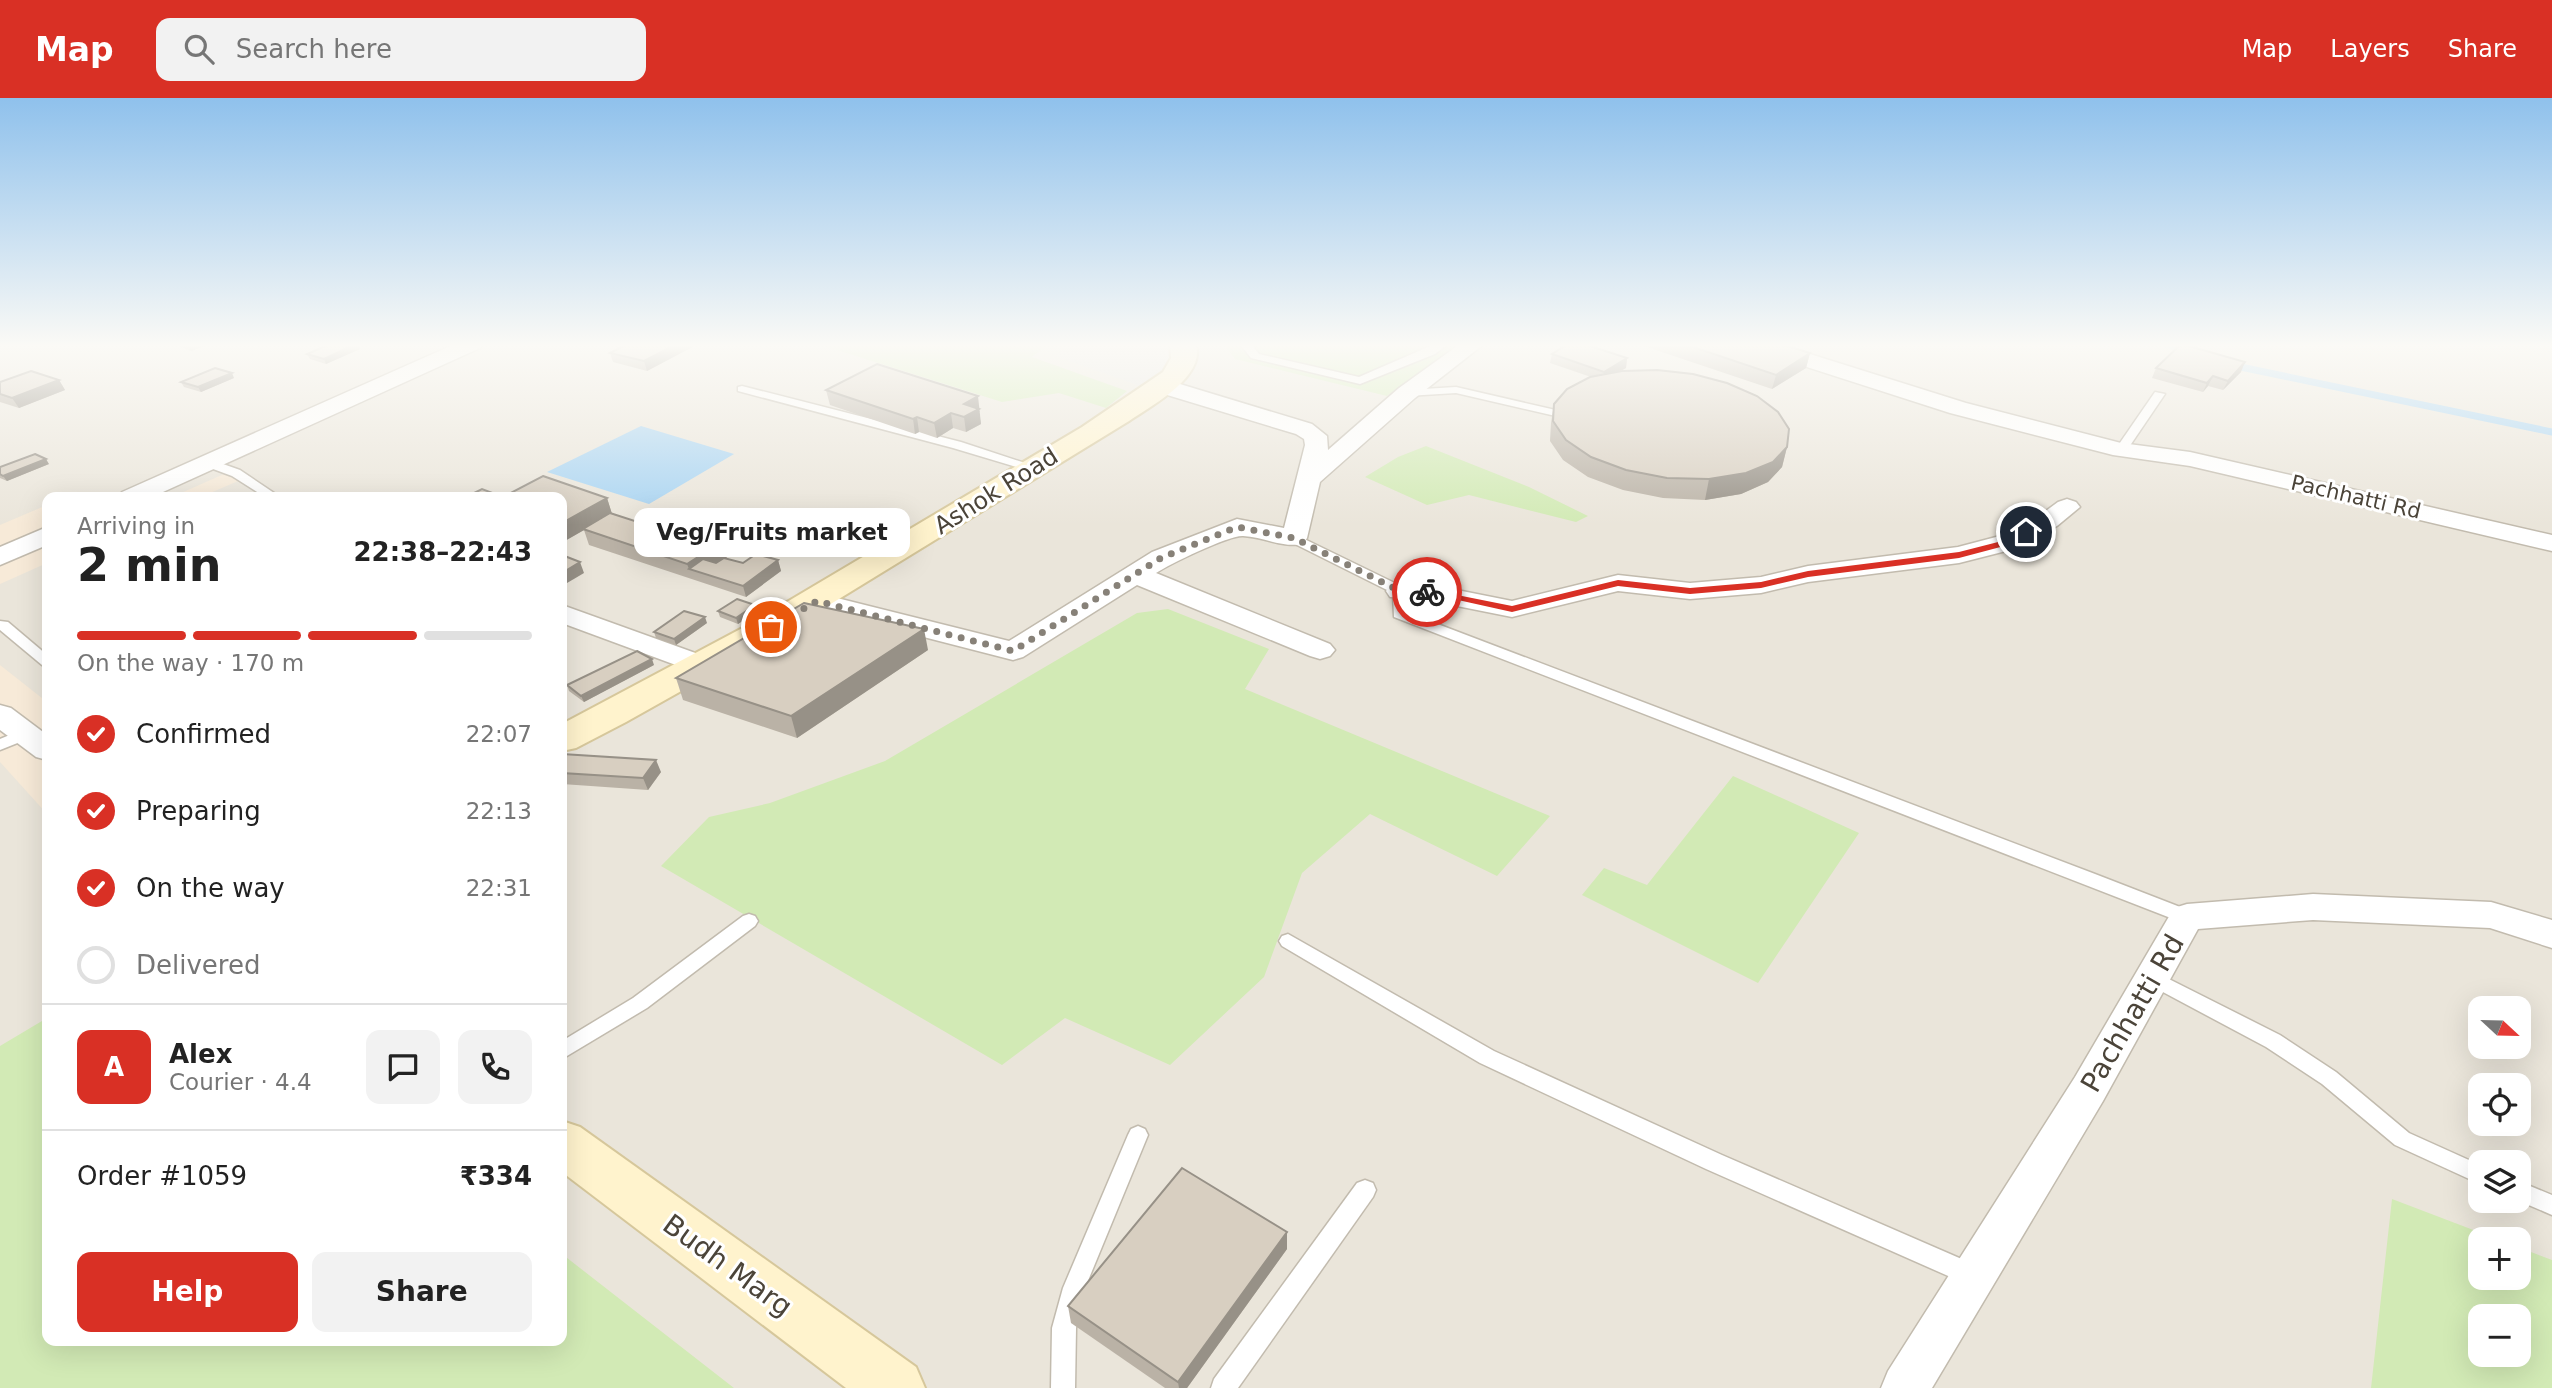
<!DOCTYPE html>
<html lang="en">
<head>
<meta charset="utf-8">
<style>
  body { margin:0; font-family:"DejaVu Sans",sans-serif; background:#f2f2f2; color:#222; height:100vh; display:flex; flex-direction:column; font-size:26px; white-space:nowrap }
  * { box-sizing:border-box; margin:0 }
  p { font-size:23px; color:#767676 }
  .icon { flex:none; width:38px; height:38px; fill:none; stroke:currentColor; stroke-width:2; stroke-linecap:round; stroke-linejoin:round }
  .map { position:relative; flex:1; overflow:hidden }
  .panel { position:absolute; left:42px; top:394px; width:525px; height:854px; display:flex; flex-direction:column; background:#fff; border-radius:14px; box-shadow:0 7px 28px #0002 }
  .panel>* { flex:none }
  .needle { width:46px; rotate:112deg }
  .fabs { position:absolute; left:2468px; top:898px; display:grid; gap:14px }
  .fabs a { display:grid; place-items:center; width:63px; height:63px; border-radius:14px; background:#fff; box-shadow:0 7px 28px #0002; font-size:35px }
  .pin { position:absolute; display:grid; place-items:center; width:60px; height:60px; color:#fff; margin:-30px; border:4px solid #fff; border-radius:50%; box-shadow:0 2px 7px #0007 }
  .courier { position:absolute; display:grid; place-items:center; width:70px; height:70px; margin:-35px; border:5px solid #d93025; border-radius:50%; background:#fff; color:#222; box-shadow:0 2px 9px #0007 }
  .bubble { position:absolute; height:49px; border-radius:14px; background:#fff; box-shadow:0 7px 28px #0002; font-size:23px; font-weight:700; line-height:49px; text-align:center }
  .head em { font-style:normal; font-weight:700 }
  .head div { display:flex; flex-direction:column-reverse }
  .head { display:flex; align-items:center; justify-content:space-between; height:119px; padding:0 35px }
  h1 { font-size:46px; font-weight:700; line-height:52px }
  .bar { display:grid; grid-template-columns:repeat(4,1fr); gap:10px 7px; align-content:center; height:84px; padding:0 35px }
  .bar i { height:9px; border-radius:5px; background:#e0e0e0 }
  .bar .selected { background:#d93025 }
  .bar p { grid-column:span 4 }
  .line { display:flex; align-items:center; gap:18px; padding:0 35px; border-top:2px solid #e0e0e0 }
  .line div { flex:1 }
  .round { display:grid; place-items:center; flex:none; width:74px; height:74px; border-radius:14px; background:#f2f2f2 }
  ol { padding:0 35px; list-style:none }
  li { display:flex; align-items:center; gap:21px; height:77px }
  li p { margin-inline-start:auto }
  li .icon { padding:7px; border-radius:50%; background:#d93025; color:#fff; stroke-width:4 }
  li:last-child { color:#767676 }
  li i { width:38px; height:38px; border:4px solid #e0e0e0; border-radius:50% }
  .button { display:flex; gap:14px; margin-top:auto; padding:14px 35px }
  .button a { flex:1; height:80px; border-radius:14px; background:#d93025; color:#fff; font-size:28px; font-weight:700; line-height:80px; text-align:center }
  .button a+a { background:#f2f2f2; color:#222 }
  header { display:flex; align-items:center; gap:42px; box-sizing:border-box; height:98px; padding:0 35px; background:#d93025; color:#fff }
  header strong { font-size:33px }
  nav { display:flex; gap:38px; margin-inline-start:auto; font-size:24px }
  .search { width:490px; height:63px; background:#f2f2f2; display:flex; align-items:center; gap:18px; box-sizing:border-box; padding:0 24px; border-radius:14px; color:#767676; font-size:26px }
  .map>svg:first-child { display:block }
  .residential { fill:#eae5da; fill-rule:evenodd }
  .commercial { fill:#f7ead8 }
  .green { fill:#d2eab5; fill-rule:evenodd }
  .parking { fill:#e5e3e0 }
  .water { fill:#a9d4f2 }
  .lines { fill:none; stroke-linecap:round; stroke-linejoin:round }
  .stream { stroke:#a9d4f2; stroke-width:7 }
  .lane-casing { stroke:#c2bbae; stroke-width:3 }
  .street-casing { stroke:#c2bbae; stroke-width:3 }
  .secondary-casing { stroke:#d6c79b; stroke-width:4 }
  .lane { fill:#fff; fill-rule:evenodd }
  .street { fill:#fff; fill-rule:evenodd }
  .secondary { fill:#fff3cd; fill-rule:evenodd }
  .wall { fill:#bab2a6 }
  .shaded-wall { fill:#979187 }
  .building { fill:#d8cfc1; stroke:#979187; stroke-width:2 }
  .route { fill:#d93025 }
  .done { stroke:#878178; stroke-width:7; stroke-dasharray:0 12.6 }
  .labels { text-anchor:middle; stroke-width:6; stroke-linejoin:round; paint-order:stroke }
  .far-street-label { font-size:21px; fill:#4b4439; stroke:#fff }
  .street-label { font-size:24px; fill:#4b4439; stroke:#fff }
  .near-street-label { font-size:28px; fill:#4b4439; stroke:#fff }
</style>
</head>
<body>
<header>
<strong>Map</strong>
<div class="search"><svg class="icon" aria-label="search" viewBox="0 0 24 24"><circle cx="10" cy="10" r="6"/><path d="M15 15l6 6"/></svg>Search here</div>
<nav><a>Map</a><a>Layers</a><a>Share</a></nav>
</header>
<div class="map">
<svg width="2552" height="1290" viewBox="0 0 2552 1290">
  <rect width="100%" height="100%" fill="#f6f3ec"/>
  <path class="residential" d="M0,246H2552V1290H0ZM47,399H562V1242H47ZM2480,910H2518V948H2480ZM2480,987H2518V1026H2480ZM2480,1064H2518V1102H2480ZM2480,1141H2518V1180H2480ZM2480,1218H2518V1256H2480Z"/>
  <g class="commercial">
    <path d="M231,373L245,380L201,399H172Z"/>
    <path d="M47,407V465L0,486V427Z"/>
    <path d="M0,567L47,604V716L0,664Z"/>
  </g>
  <g class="green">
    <path d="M818,246H1049L1032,259L1127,293L1106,310L1059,295L1002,304Z"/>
    <path d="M1224,246H1460L1387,298L1235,261Z"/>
    <path d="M1426,348L1529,389L1588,418L1576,424L1469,397L1427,407L1365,379L1398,359Z"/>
    <path d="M1168,511L1269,551L1245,591L1550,718L1497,778L1370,716L1302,775L1264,879L1170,967L1065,920L1002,967L661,768L709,719L770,705L885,663L1137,515Z"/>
    <path d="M1733,678L1859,735L1758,885L1582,797L1604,770L1647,787Z"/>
    <path d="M47,920V1242H562V1156L734,1290H0V948Z"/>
    <path d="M2392,1101L2497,1141H2480V1180H2518V1149L2552,1162V1290H2371ZM2480,1218H2518V1256H2480Z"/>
  </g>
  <path class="parking" d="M1071,246H1166L1170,256L1161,275L1143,289L1055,258Z"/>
  <path class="water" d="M641,328L734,356L649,406L547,374Z"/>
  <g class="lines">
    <g class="stream">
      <path d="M2166,246L2188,253"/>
      <path d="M2231,267L2552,334"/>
    </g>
    <g class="lane-casing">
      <g id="lane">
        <path d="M1240,246H1251L1259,256L1359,279L1435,246H1448L1435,256L1360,286L1251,260Z"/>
        <path d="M742,288L961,344L1040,370L1034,374L1030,373L953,350L738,293V289Z"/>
        <path d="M1456,289L1573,316L1579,319L1573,322L1456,295L1407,298L1401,295L1407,292Z"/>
        <path d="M2155,294L2165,296L2125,355H2117L2115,352Z"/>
        <path d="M209,361L240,372L280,399H265L232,378L205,368V362Z"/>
        <path d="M1294,436L1405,490L1406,514L2095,776L2193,814L2196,819L2193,824H2181L1394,519L1393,495L1289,443V437Z"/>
        <path d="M0,523L8,524L47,557V568L42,567L0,532Z"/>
        <path d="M24,631L30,632L32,636L30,640L0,652V641Z"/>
        <path d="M749,816L755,818L758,823L755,828L647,910L562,961V943L633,900L743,818Z"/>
        <path d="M1288,836L1494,953L1722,1057L1980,1169L1983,1177L1980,1185L1972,1188L1964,1185L1706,1071L1480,965L1282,848L1279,843L1282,838Z"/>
        <path d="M2153,873L2280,937L2336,974L2409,1035L2480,1067V1086L2395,1047L2322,986L2266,949L2146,885L2144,880L2146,875Z"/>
        <path d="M1138,1028L1145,1031L1148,1037L1085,1190L1076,1230L1075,1290H1051L1052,1230L1063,1190L1128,1037L1131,1031Z"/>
        <path d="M1365,1082L1373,1085L1376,1092L1373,1099L1238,1290H1211L1214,1281L1357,1085Z"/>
        <path d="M2518,1083L2552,1097V1117L2517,1102Z"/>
      </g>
    </g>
    <g class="street-casing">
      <g id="street">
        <path d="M455,246H483L480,250L152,399H119L122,394Z"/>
        <path d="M1460,246H1484L1415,300L1320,384L1307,440L1303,446C1283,450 1263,439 1243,438C1229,437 1170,466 1156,475L1330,546L1335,552L1330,558L1320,561L1310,558L1137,487L1023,559L1013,562L807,509L803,503L807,497L817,495L1009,543L1152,454L1237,421L1284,430L1305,347L1304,341L1296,336L1154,293L1151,288L1154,283H1170L1312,326L1327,338L1328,352L1399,290Z"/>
        <path d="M1745,246H1778L1966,305L2121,345L2190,354L2552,437V453L2190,368L2113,357L1950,315L1748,250Z"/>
        <path d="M2067,401L2076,404L2080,409L2057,428L2014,451L1959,465L1808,484L1761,495L1690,501L1618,493L1512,519L1417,500L1390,499L1386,493L1390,487L1417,484L1512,503L1618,477L1690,485L1761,479L1808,468L1958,449L1996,439L2039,418L2058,404Z"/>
        <path d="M47,429V447L0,467V449Z"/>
        <path d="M562,507L712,561L717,567L712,573L702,576L692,573L562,525Z"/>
        <path d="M0,607L11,610L47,637V662L36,659L0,632Z"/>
        <path d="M2313,796L2491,804L2552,822V850L2490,830L2313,822L2198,831L2103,1003L1932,1290H1881L1888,1273L2075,979L2174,810L2187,806Z"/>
      </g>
    </g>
    <g class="secondary-casing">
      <g id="secondary">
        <path d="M1170,246H1196C1206,279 1151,308 1129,323L772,542L626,624L576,650L562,653V626L748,527L1082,329L1163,274L1171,260Z"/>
        <path d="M562,1023L580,1029L916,1269L925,1290H846L562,1074Z"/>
      </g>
    </g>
    <use href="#lane" class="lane"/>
    <use href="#street" class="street"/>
    <use href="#secondary" class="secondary"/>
  </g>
  <g class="wall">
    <path d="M173,246H209L191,253Z"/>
    <path d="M330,246H362L358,247L360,251L326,266L310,261L307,256Z"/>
    <path d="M698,246L647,273L613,264L610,255Z"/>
    <path d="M1638,246H1781L1810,255L1806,270L1772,291Z"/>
    <path d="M1552,256L1627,260L1626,270L1620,273L1787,349L1782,369L1768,384L1741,396L1705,402L1663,400L1623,392L1588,379L1563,362L1550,343L1551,325L1554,306L1591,279L1550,265Z"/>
    <path d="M2156,270L2241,274L2223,292L2208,288L2203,294L2152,280Z"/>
    <path d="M234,280L201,294L184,289L181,284Z"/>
    <path d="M59,282L65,292L19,310L0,304V284Z"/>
    <path d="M826,292L980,313L979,314L981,326L966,334L953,330L937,340L919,334L915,336L830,307Z"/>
    <path d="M49,366L7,383L0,380V369Z"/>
    <path d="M543,378L607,400L612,416L653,429L669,420L729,439L733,455L726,460L743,465L756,456L778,462L781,473L746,499L589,447L584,432L563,444L562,443V399H466L482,391L503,399Z"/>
    <path d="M718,513H757L738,526L720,519Z"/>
    <path d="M707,525L676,547L656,540L654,534Z"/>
    <path d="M928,552L797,640L683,602L676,580Z"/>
    <path d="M654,567L584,604L569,593L567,587Z"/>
    <path d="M562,656L661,674L648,692L562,686Z"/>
    <path d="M1287,1134V1151L1187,1290H1165L1071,1225L1068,1208Z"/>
  </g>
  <g class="shaded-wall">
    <path d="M187,246H209L191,253Z"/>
    <path d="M356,246H358L360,251L326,266L324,261Z"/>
    <path d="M677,246H698L647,273L644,263Z"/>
    <path d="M1810,255L1806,270L1772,291L1776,277Z"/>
    <path d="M1627,260L1626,270L1603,283L1604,274Z"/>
    <path d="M2245,264L2241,274L2223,292L2228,283Z"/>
    <path d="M232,275L234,280L201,294L198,289Z"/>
    <path d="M2213,278L2208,288L2203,294L2207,285Z"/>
    <path d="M59,282L65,292L19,310L12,300Z"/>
    <path d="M978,298L981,326L966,334L964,319V306Z"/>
    <path d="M951,315L953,330L937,340L934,325Z"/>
    <path d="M917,319L919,334L915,336L913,321Z"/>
    <path d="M1787,349L1782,369L1768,384L1741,396L1705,402L1709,381Z"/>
    <path d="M46,361L49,366L7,383L3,378Z"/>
    <path d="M607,400L612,416L563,444L562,441V425Z"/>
    <path d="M729,439L733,455L703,475L689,471L687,466Z"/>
    <path d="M778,462L781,473L746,499L743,488Z"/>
    <path d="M580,464L584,475L562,488V475Z"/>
    <path d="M755,507L757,513L738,526L736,520Z"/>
    <path d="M705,519L707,525L676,547L674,541Z"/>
    <path d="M924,531L928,552L797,640L791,618Z"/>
    <path d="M652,561L654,567L584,604L581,598Z"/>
    <path d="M656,662L661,674L648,692L643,680Z"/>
    <path d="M1287,1134V1151L1187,1290H1179L1178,1284Z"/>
  </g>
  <g class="building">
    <path d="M330,246H356L324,261L307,256Z"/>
    <path d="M627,246H677L644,263L610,255Z"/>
    <path d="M1568,246H1584L1627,260L1604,274L1552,256Z"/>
    <path d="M1684,246H1781L1810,255L1776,277Z"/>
    <path d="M2181,246H2182L2245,264L2228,283L2213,278L2207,285L2156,270Z"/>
    <path d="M877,266L978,298L964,306L979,311L964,319L951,315L934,325L917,319L913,321L826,292Z"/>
    <path d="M215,270L232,275L198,289L181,284Z"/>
    <path d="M1657,272L1693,276L1727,285L1757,298L1778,314L1789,331L1787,349L1773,364L1746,375L1709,381L1667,380L1626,372L1591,359L1566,342L1553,323L1554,306L1567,291L1590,279L1622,273Z"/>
    <path d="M31,273L59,282L12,300L0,296V284Z"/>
    <path d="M35,356L46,361L3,378L0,376V369Z"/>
    <path d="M543,378L607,400L562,425V399H466L482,391L503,399Z"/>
    <path d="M610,415L653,429L669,420L729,439L687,466L583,431Z"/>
    <path d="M756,456L778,462L743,488L689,471L703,461L716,465L724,460L743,465Z"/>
    <path d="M562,457L580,464L562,475Z"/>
    <path d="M737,501L755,507L736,520L718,513Z"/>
    <path d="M804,505L924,531L791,618L676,580Z"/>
    <path d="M684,513L705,519L674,541L654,534Z"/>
    <path d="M637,553L652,561L581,598L567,587Z"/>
    <path d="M562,656L656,662L643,680L562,675Z"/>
    <path d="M1182,1070L1287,1134L1178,1284L1068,1208Z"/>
  </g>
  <linearGradient id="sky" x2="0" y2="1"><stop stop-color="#8fc1ec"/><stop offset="0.58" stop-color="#fbfaf6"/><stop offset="1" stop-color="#fbfaf6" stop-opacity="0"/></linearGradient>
  <rect width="2552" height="427" fill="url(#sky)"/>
  <path class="route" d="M2026,431L2030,432V436L2008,447L1959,460L1808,479L1761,490L1690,496L1618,488L1512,514L1422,494L1427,491L1512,508L1618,482L1690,490L1761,484L1808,473L1959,454L2002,443Z"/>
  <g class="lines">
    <path class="done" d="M771,529L817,503L1013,553L1161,460L1237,429L1294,440L1400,493L1427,494"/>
  </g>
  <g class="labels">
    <g class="far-street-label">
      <text transform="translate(2356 399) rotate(13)" y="7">Pachhatti Rd</text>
    </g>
    <g class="street-label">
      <text transform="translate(996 393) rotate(-32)" y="8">Ashok Road</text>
    </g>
    <g class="near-street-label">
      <text transform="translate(2132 915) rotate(-60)" y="10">Pachhatti Rd</text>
      <text transform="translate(728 1167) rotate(36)" y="10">Budh Marg</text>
    </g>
  </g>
</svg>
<div class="fabs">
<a><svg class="needle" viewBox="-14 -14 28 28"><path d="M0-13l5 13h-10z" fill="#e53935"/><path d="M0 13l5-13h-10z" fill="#767676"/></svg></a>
<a><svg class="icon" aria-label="locate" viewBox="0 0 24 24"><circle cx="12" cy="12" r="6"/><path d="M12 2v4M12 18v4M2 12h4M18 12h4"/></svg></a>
<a><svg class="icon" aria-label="layers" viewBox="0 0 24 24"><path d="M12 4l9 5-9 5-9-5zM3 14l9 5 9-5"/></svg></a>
<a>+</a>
<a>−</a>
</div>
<div class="pin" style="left:771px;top:529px;background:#ea580c"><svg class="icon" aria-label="bag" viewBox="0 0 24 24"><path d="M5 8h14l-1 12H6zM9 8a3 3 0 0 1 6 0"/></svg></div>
<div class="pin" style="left:2026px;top:434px;background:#1f2937"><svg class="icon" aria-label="home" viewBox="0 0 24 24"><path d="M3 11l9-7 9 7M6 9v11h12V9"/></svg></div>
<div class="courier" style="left:1427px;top:494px"><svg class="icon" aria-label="bike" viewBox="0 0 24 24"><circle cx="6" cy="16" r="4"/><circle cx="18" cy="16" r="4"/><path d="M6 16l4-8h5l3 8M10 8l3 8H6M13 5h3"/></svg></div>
<div class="bubble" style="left:634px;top:410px;width:276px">Veg/Fruits market</div>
<section class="panel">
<div class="head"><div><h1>2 min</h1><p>Arriving in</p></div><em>22:38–22:43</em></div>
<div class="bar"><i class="selected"></i><i class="selected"></i><i class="selected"></i><i></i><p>On the way · 170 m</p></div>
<ol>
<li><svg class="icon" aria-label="check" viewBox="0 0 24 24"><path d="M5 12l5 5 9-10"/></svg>Confirmed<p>22:07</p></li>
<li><svg class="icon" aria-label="check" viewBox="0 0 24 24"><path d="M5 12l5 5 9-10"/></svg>Preparing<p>22:13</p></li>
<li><svg class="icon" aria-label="check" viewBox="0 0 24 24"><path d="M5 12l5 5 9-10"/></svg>On the way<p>22:31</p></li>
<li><i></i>Delivered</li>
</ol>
<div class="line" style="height:126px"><b class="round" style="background:#d93025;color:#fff">A</b><div><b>Alex</b><p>Courier · 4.4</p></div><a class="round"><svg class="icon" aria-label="chat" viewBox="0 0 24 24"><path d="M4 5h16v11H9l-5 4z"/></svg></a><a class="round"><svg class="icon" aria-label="phone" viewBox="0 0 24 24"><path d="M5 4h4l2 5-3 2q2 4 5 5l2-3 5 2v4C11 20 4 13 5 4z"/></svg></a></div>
<div class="line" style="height:91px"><div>Order #1059</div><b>₹334</b></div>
<div class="button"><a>Help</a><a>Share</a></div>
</section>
</div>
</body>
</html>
